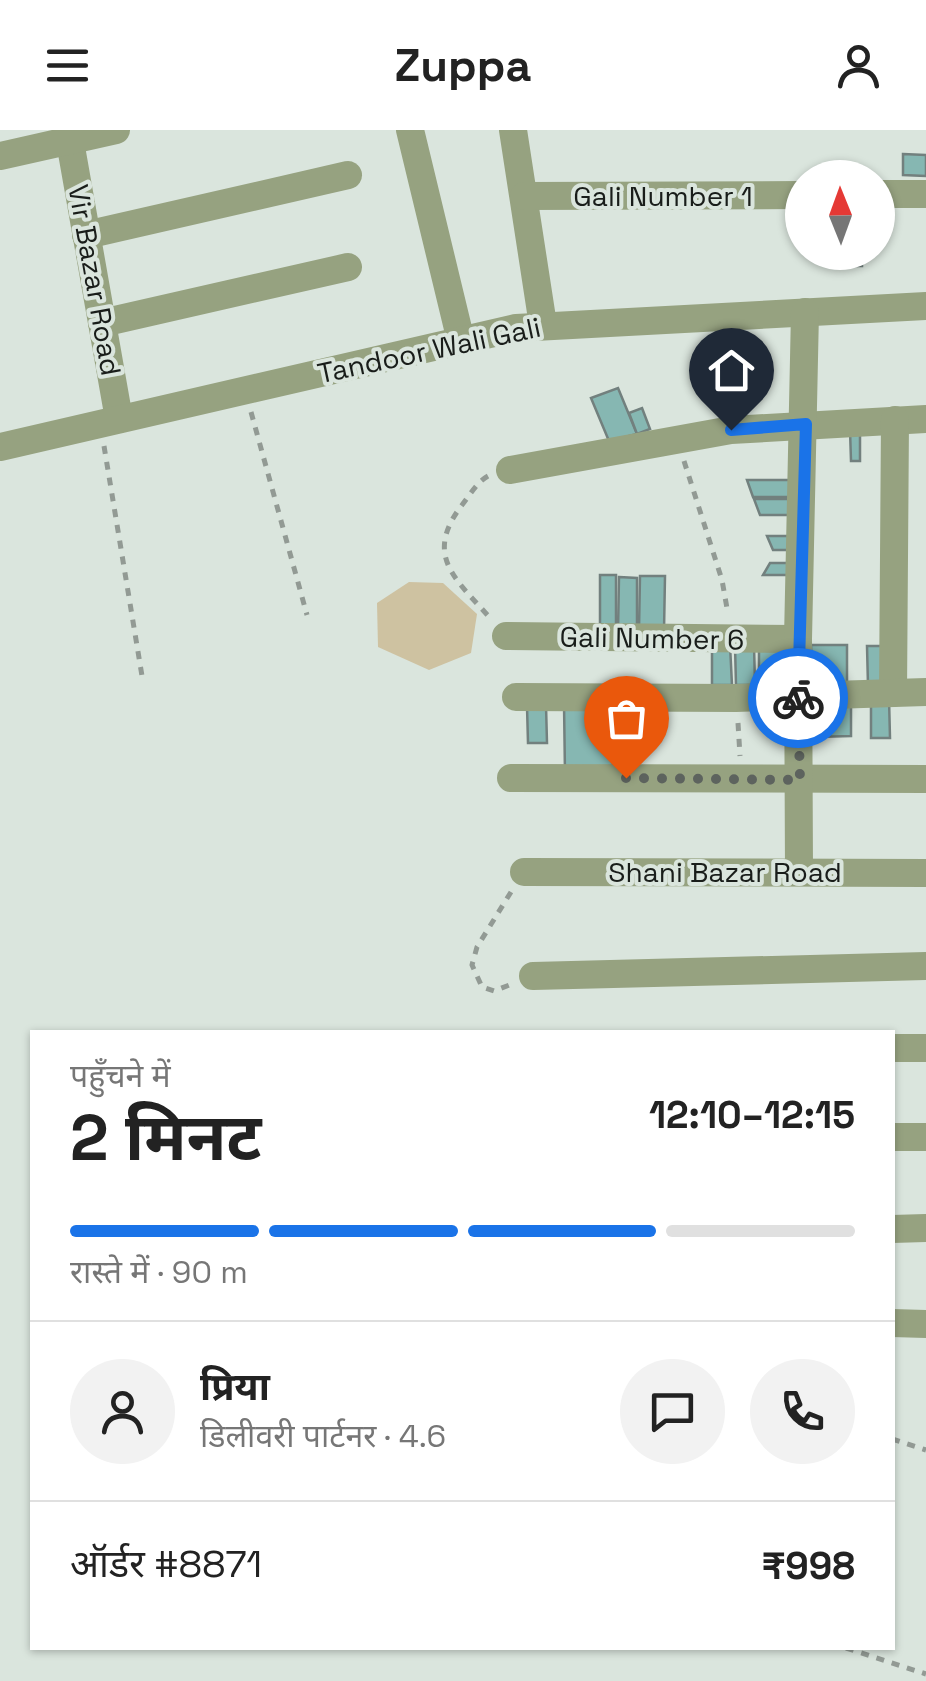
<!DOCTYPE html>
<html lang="hi">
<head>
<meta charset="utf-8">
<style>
  body { margin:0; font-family:"Space Grotesk","Noto Sans Devanagari",sans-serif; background:#f2f2f2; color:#222; height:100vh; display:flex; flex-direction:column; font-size:38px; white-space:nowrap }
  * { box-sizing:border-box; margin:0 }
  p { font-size:32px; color:#767676 }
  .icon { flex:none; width:55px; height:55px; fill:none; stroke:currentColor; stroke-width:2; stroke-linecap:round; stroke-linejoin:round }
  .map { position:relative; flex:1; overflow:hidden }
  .panel { position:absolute; left:30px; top:900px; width:865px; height:620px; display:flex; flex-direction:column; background:#fff; border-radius:0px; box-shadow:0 2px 8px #0004 }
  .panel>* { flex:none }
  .needle { width:65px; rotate:359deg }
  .buttons { position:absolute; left:785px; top:30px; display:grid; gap:20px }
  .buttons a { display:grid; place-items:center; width:110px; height:110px; border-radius:50%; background:#fff; box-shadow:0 2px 8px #0004; font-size:50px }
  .pin { position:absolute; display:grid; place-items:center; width:85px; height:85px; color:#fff; margin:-102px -42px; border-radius:50% 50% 50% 0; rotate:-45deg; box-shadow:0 0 10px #0007 }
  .pin .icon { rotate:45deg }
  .courier { position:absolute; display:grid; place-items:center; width:100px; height:100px; margin:-50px; border:8px solid #1a73e8; border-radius:50%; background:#fff; color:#222; box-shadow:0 2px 12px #0007 }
  .overview em { font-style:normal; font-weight:700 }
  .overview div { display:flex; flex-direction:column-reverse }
  .overview { display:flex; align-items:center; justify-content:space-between; height:170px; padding:0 40px }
  h1 { font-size:65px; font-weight:700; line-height:75px }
  .bar { display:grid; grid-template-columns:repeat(4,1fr); gap:15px 10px; align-content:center; height:120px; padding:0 40px }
  .bar i { height:12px; border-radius:8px; background:#e0e0e0 }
  .bar .on { background:#1a73e8 }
  .bar p { grid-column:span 4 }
  .line { display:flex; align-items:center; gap:25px; padding:0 40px; border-top:2px solid #e0e0e0 }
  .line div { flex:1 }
  .round { display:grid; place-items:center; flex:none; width:105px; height:105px; border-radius:52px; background:#f2f2f2 }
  header { display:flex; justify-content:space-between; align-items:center; height:130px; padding:0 40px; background:#fff; font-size:45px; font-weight:700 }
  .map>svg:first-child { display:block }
  .green { fill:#cec2a1 }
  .building { fill:#86b7b2; stroke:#72807e; stroke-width:2.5 }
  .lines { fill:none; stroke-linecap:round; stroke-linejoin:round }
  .path { stroke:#929a94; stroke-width:5; stroke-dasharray:8 8; stroke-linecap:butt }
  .minor { stroke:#96a280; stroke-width:28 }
  .done { stroke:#5d635e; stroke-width:10; stroke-dasharray:0 18 }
  .route { stroke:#1a73e8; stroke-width:12 }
  .labels { text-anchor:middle; stroke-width:8; stroke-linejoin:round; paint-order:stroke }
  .street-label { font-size:28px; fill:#191d1a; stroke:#dae5dd }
</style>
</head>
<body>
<header><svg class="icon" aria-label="menu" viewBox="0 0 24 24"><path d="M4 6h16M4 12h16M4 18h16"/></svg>Zuppa<svg class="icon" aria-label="person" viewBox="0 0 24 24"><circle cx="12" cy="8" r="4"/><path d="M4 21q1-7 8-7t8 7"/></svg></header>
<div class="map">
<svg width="926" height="1551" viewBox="0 0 926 1551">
  <rect width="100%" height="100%" fill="#dae5dd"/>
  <path class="green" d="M409,452L443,453L477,484L471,523L429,540L378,517L377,473Z"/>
  <g class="building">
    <path d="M903,24L926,25V46L903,45Z"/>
    <rect x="828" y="122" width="34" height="14"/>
    <path d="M618,258L637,304L609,311L591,268Z"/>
    <path d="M642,278L650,299L637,304L629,283Z"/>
    <path d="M860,299V331H851L850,300Z"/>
    <path d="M747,350H797V367H753Z"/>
    <path d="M754,369H796L797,385H760Z"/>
    <path d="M767,406H798V420H773Z"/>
    <path d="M770,433H795V445H763Z"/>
    <rect x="600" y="445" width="16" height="54"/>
    <path d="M640,446H665L664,501L639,500Z"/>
    <path d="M619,447L637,448V501H618Z"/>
    <path d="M730,515L732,555H712V516Z"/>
    <path d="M754,515L755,555H736L735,516Z"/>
    <path d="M811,515H847V554L812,555Z"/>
    <path d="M867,516H886L887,556H868Z"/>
    <path d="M794,518L795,554L759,555V519Z"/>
    <path d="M871,568H889L890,608H871Z"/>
    <path d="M851,570V606L816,607L815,571Z"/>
    <path d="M564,573H613V645H565Z"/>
    <path d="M546,575L547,613H528L527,576Z"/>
  </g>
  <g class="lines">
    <g class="path">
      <path d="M251,282L307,485"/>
      <path d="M104,316L143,552"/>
      <path d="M684,331L722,450L728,484"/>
      <path d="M488,346C477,352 470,365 462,375C423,426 456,449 490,488"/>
      <path d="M738,593L740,626"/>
      <path d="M511,762L477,817L472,835L482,857L494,861L512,854"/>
      <path d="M892,1309L926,1320"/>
      <path d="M846,1518L926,1544"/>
    </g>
    <g class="minor">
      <path d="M68,0L119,289"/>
      <path d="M410,0L461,211"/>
      <path d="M513,0L543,195"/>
      <path d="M0,26L116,0"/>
      <path d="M878,64H926"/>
      <path d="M524,66L802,65"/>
      <path d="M86,105L348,45"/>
      <path d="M102,193L348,137"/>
      <path d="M0,317L516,198L926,176"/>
      <path d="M510,340L731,300L926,289"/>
      <path d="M506,506L798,509"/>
      <path d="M893,563L895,290"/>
      <path d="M516,567L736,568L926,562"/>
      <path d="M511,648L926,649"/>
      <path d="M524,742L926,743"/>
      <path d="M799,742L798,509L805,182"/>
      <path d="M533,846L926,836"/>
      <path d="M892,918H926"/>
      <path d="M892,1007H926"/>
      <path d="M892,1099L926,1098"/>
      <path d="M892,1193L926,1194"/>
    </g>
  </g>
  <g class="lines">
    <path class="done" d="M626,648L800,650L798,568"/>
    <path class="route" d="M731,300L806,294L798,568"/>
  </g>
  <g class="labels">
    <g class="street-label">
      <text x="663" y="76">Gali Number 1</text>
      <text transform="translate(95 150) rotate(80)" y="10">Vir Bazar Road</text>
      <text transform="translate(429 220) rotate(-12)" y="10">Tandoor Wali Gali</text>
      <text transform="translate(652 508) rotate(1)" y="10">Gali Number 6</text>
      <text x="725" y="752">Shani Bazar Road</text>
    </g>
  </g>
</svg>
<div class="buttons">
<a><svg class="needle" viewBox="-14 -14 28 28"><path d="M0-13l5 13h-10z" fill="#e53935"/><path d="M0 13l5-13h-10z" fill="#767676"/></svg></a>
</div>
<div class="pin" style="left:626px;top:648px;background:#ea580c"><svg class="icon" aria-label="bag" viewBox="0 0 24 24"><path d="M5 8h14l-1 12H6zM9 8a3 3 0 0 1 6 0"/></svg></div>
<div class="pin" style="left:731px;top:300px;background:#1f2937"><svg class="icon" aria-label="home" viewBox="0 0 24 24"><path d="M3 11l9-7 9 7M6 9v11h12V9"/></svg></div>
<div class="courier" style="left:798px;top:568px"><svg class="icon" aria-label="bike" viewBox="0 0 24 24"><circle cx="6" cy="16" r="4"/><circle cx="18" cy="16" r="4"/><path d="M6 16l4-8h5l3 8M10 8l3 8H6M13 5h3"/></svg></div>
<section class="panel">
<div class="overview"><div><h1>2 मिनट</h1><p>पहुँचने में</p></div><em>12:10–12:15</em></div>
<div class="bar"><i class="on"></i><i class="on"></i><i class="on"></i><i></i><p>रास्ते में · 90 m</p></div>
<div class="line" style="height:180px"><a class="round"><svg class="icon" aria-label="person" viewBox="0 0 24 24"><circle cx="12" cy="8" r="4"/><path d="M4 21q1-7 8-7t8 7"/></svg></a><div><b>प्रिया</b><p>डिलीवरी पार्टनर · 4.6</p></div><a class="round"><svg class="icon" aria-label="chat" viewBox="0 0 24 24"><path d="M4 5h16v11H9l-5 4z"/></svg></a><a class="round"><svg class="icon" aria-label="phone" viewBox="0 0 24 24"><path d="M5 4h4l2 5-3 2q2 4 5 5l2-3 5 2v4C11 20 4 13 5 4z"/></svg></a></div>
<div class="line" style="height:130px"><div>ऑर्डर #8871</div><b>₹998</b></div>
</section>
</div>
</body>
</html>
